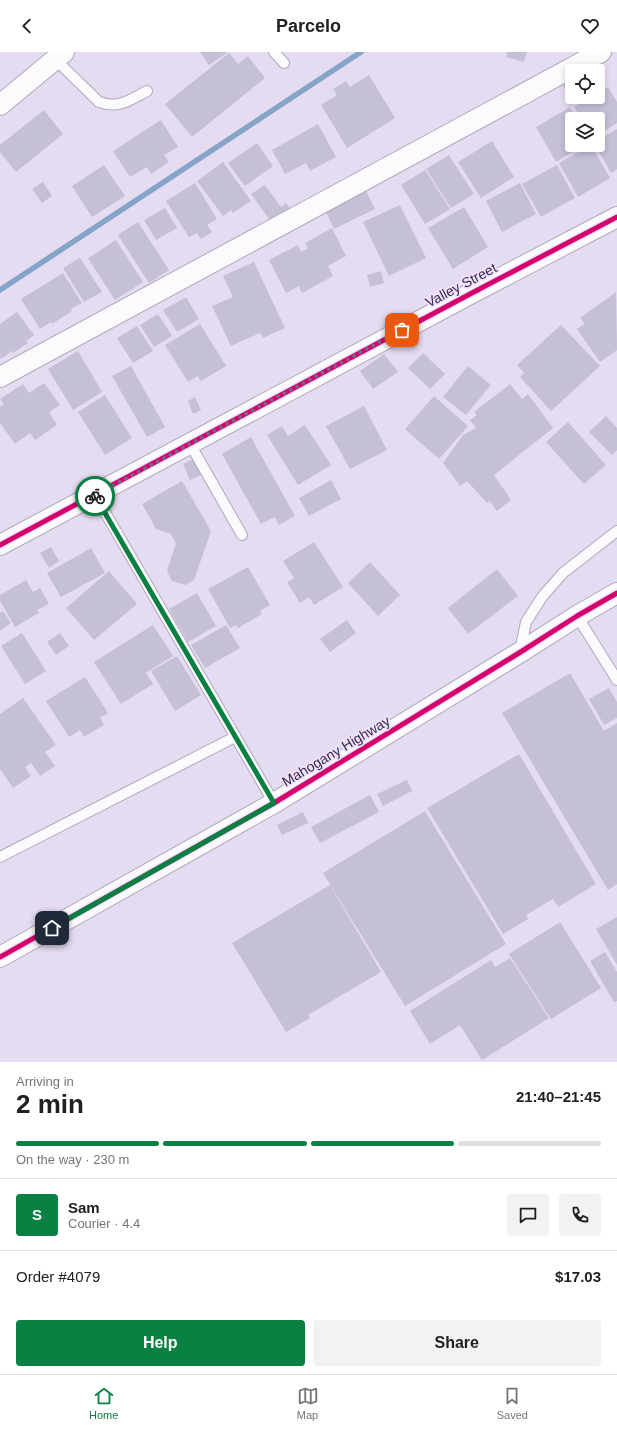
<!DOCTYPE html>
<html lang="en">
<head>
<meta charset="utf-8">
<style>
  body { margin:0; font-family:Arial,sans-serif; background:#f2f2f2; color:#202124; height:100vh; display:flex; flex-direction:column; font-size:15px; white-space:nowrap }
  * { box-sizing:border-box; margin:0 }
  p { font-size:13px; color:#757577 }
  .icon { flex:none; width:22px; height:22px; fill:none; stroke:currentColor; stroke-width:2; stroke-linecap:round; stroke-linejoin:round }
  .map { position:relative; height:1010px; overflow:hidden }
  .details { display:flex; flex-direction:column; background:#fff; flex:1 }
  .details>* { flex:none }
  .controls { position:absolute; left:565px; top:12px; display:grid; gap:8px }
  .controls a { display:grid; place-items:center; width:40px; height:40px; border-radius:4px; background:#fff; box-shadow:0 2px 6px #0003; font-size:20px }
  .pin { position:absolute; display:grid; place-items:center; width:34px; height:34px; color:#fff; margin:-17px; border-radius:8px; box-shadow:0 2px 6px #0006 }
  .courier { position:absolute; display:grid; place-items:center; width:40px; height:40px; margin:-20px; border:3px solid #0b8043; border-radius:50%; background:#fff; color:#222; box-shadow:0 1px 5px #0007 }
  .overview em { font-style:normal; font-weight:800 }
  .overview div { display:flex; flex-direction:column-reverse }
  .overview { display:flex; align-items:center; justify-content:space-between; height:68px; padding:0 16px }
  h1 { font-size:26px; font-weight:800; line-height:30px }
  .bar { display:grid; grid-template-columns:repeat(4,1fr); gap:6px 4px; align-content:center; height:48px; padding:0 16px }
  .bar i { height:5px; border-radius:3px; background:#e0e0e0 }
  .bar .selected { background:#0b8043 }
  .bar p { grid-column:span 4 }
  .line { display:flex; align-items:center; gap:10px; padding:0 16px; border-top:1px solid #e0e0e0 }
  .line div { flex:1 }
  .round { display:grid; place-items:center; flex:none; width:42px; height:42px; border-radius:4px; background:#f2f2f2 }
  .primary-button { display:flex; gap:8px; margin-top:auto; padding:8px 16px }
  .primary-button a { flex:1; height:46px; border-radius:4px; background:#0b8043; color:#fff; font-size:16px; font-weight:800; line-height:46px; text-align:center }
  .primary-button a+a { background:#f2f2f2; color:#202124 }
  header { display:flex; justify-content:space-between; align-items:center; height:52px; padding:0 16px; background:#fff; font-size:18px; font-weight:800 }
  .tab-bar { display:flex; justify-content:space-around; align-items:center; height:56px; border-top:1px solid #e0e0e0; background:#fff; font-size:11px; color:#757577 }
  .tab-bar a { display:grid; justify-items:center; gap:2px }
  .tab-bar .selected { color:#0b8043 }
  .map>svg:first-child { display:block }
  .lines { fill:none; stroke-linecap:round; stroke-linejoin:round }
  .stream { stroke:#85a4c8; stroke-width:5.5 }
  .building { fill:#c6c0d5 }
  .lane-casing { stroke:#b1a7bd; stroke-width:12 }
  .street-casing { stroke:#b1a7bd; stroke-width:22 }
  .lane { stroke:#fbfafd; stroke-width:10 }
  .street { stroke:#fbfafd; stroke-width:20 }
  .cycleway-casing { stroke:#efe2fe; stroke-width:8 }
  .cycleway { stroke:#d6006c; stroke-width:5 }
  .done { stroke:#746882; stroke-width:4; stroke-dasharray:0 7.2 }
  .route { stroke:#0b8043; stroke-width:5 }
  .labels { text-anchor:middle; stroke-width:3.5; stroke-linejoin:round; paint-order:stroke }
  .street-label { font-size:14px; fill:#372a45; stroke:#efe2fe }
</style>
</head>
<body>
<header><svg class="icon" aria-label="back" viewBox="0 0 24 24"><path d="M15 5l-7 7 7 7"/></svg>Parcelo<svg class="icon" aria-label="heart" viewBox="0 0 24 24"><path d="M12 20l-8-8c-3-5 5-10 8-4 3-6 11-1 8 4z"/></svg></header>
<div class="map">
<svg width="617" height="1010" viewBox="0 0 617 1010">
  <rect width="100%" height="100%" fill="#e6dcf2"/>
  <g class="lines">
    <path class="stream" d="M0,238L361,0"/>
  </g>
  <g class="building">
    <path d="M200,0H228L209,13Z"/>
    <path d="M507,0H527L524,10L506,5Z"/>
    <path d="M229,1L238,12L248,4L265,26L192,85L165,52Z"/>
    <path d="M369,23L395,66L347,96L321,53L337,43L333,37L346,29L350,35Z"/>
    <path d="M572,24V46L561,31Z"/>
    <path d="M608,35L617,50V71L598,83V67H581L574,55L591,45H598V41Z"/>
    <path d="M570,55L577,67H572V93H584L556,110L536,75Z"/>
    <path d="M44,58L63,82L16,120L0,100V93Z"/>
    <path d="M161,68L178,95L164,103L169,110L151,122L147,115L130,125L113,99Z"/>
    <path d="M318,72L336,105L310,119L306,111L285,122L272,98Z"/>
    <path d="M617,77V117L611,121L595,93H598V88Z"/>
    <path d="M492,89L514,125L481,146L458,110Z"/>
    <path d="M257,91L273,114L245,134L228,111Z"/>
    <path d="M591,93L610,126L578,145L559,111Z"/>
    <path d="M449,103L474,142L451,156L426,117Z"/>
    <path d="M223,110L251,149L233,161L231,158L223,164L197,129Z"/>
    <path d="M104,113L125,144L92,165L72,134Z"/>
    <path d="M557,113L575,146L541,165L522,132Z"/>
    <path d="M425,118L450,157L425,172L401,133Z"/>
    <path d="M43,130L52,144L42,151L32,137Z"/>
    <path d="M195,131L217,167L207,173L212,180L201,187L197,181L189,185L166,149Z"/>
    <path d="M520,131L536,162L502,180L486,149Z"/>
    <path d="M265,133L281,155L286,151L291,157L272,171L251,142Z"/>
    <path d="M366,139L375,157L334,177L325,158Z"/>
    <path d="M400,153L426,206L389,224L363,170Z"/>
    <path d="M464,155L488,195L453,217L428,176Z"/>
    <path d="M165,156L177,176L156,188L144,168Z"/>
    <path d="M138,170L169,218L149,231L118,183Z"/>
    <path d="M332,176L346,204L328,214L333,224L302,241L299,234L286,241L269,208L298,193L301,200L308,196L305,191Z"/>
    <path d="M116,188L143,230L115,248L88,206Z"/>
    <path d="M80,206L102,240L84,250L63,216Z"/>
    <path d="M254,210L285,276L263,286L260,281L231,294L212,254L233,245L223,224Z"/>
    <path d="M381,219L384,231L370,235L367,223Z"/>
    <path d="M63,221L82,251L71,257L72,259L52,272L51,270L40,277L21,247Z"/>
    <path d="M616,240L617,298L600,310L577,277L585,272L580,266Z"/>
    <path d="M186,245L199,267L177,280L163,258Z"/>
    <path d="M17,260L34,283L26,289L28,291L13,301L12,299L1,307L0,305V272Z"/>
    <path d="M158,262L172,284L154,295L140,273Z"/>
    <path d="M200,272L226,314L201,329L198,324L188,330L165,293Z"/>
    <path d="M561,273L600,314L551,359L520,325L524,321L517,313Z"/>
    <path d="M137,274L153,299L133,311L117,286Z"/>
    <path d="M78,299L102,340L73,358L48,317Z"/>
    <path d="M423,301L445,322L430,337L408,316Z"/>
    <path d="M384,302L398,320L373,337L360,319Z"/>
    <path d="M131,314L165,375L147,385L112,324Z"/>
    <path d="M468,314L491,333L466,363L443,345Z"/>
    <path d="M44,331L60,353L49,360L57,373L35,388L30,381L15,392L0,371V355L4,352L0,347L23,332L29,341Z"/>
    <path d="M510,332L522,347L528,342L553,376L494,423L511,448L497,459L490,449L487,451L467,429L460,434L443,411L463,383L476,376L470,368L477,363L474,360Z"/>
    <path d="M105,343L132,386L105,403L78,360Z"/>
    <path d="M434,344L468,374L439,407L405,377Z"/>
    <path d="M195,345L201,358L193,362L188,349Z"/>
    <path d="M364,354L387,398L350,417L326,374Z"/>
    <path d="M606,364L617,376V398L612,403L589,380Z"/>
    <path d="M568,370L606,413L584,432L546,390Z"/>
    <path d="M305,373L331,413L298,433L267,383L282,374L288,384Z"/>
    <path d="M251,385L295,464L279,473L275,465L261,472L222,402Z"/>
    <path d="M193,407L201,423L190,428L183,412Z"/>
    <path d="M331,428L341,447L309,464L299,446Z"/>
    <path d="M182,429L211,479L194,528L185,533L172,529L167,519L176,491L171,482L156,477L142,452Z"/>
    <path d="M314,490L343,535L314,553L309,545L300,551L287,530L294,526L283,509Z"/>
    <path d="M51,495L59,509L49,516L40,501Z"/>
    <path d="M91,496L105,521L61,545L47,521Z"/>
    <path d="M370,510L400,543L378,564L348,531Z"/>
    <path d="M248,515L270,553L260,559L262,562L238,576L236,573L230,576L208,537Z"/>
    <path d="M497,517L518,544L468,582L448,556Z"/>
    <path d="M109,519L137,552L94,588L66,556Z"/>
    <path d="M26,528L33,540L40,536L49,552L37,558L39,561L15,575L0,549V543Z"/>
    <path d="M197,541L216,574L188,590L169,557Z"/>
    <path d="M3,559L11,571L0,579V561Z"/>
    <path d="M347,568L356,581L330,600L320,587Z"/>
    <path d="M153,573L173,604L146,621L153,632L121,652L94,610Z"/>
    <path d="M226,573L240,596L205,616L191,593Z"/>
    <path d="M22,581L46,619L25,632L1,594Z"/>
    <path d="M60,581L69,594L56,603L47,590Z"/>
    <path d="M177,604L201,643L175,659L151,619Z"/>
    <path d="M570,621L604,679L617,671V832L608,838L502,661Z"/>
    <path d="M85,625L108,661L100,666L104,673L84,685L80,678L69,685L46,649Z"/>
    <path d="M609,636L617,650V666L604,673L589,647Z"/>
    <path d="M23,646L56,693L45,700L55,714L40,724L31,711L25,715L31,724L13,736L0,717V662Z"/>
    <path d="M519,702L596,832L558,855L553,847L526,863L528,867L503,882L427,756Z"/>
    <path d="M407,728L412,739L383,754L377,742Z"/>
    <path d="M370,743L379,760L320,791L311,775Z"/>
    <path d="M425,759L506,892L405,954L323,821Z"/>
    <path d="M303,760L308,771L282,783L277,773Z"/>
    <path d="M330,833L381,920L308,963L310,966L286,980L232,891Z"/>
    <path d="M617,865V913L596,877Z"/>
    <path d="M560,870L601,936L551,967L509,902Z"/>
    <path d="M605,900L617,920V949L614,950L590,909Z"/>
    <path d="M510,906L549,966L482,1008L460,973L430,992L410,959L491,908L495,915Z"/>
  </g>
  <g class="lines">
    <g class="lane-casing">
      <g id="lane">
        <path d="M274,0L284,11"/>
        <path d="M55,7L99,50C119,57 130,48 147,39"/>
        <path d="M190,392L242,483"/>
        <path d="M95,443L274,751"/>
        <path d="M577,564L617,628"/>
        <path d="M520,599L526,570L542,545L563,521L617,479"/>
        <path d="M0,805L235,685"/>
      </g>
    </g>
    <g class="street-casing">
      <g id="street">
        <path d="M0,53L64,0"/>
        <path d="M0,325L601,0"/>
        <path d="M0,493L470,242L617,165"/>
        <path d="M0,905L274,751L519,601L577,564L617,541"/>
      </g>
    </g>
    <use href="#lane" class="lane"/>
    <use href="#street" class="street"/>
    <g class="cycleway-casing">
      <g id="cycleway">
        <path d="M0,493L470,242L617,165"/>
        <path d="M0,905L274,751L519,601L577,564L617,541"/>
      </g>
    </g>
    <use href="#cycleway" class="cycleway"/>
  </g>
  <g class="lines">
    <path class="done" d="M95,444V443L402,278"/>
    <path class="route" d="M52,876L274,751L95,444"/>
  </g>
  <g class="labels">
    <g class="street-label">
      <text transform="translate(461 233) rotate(-28)" y="5">Valley Street</text>
      <text transform="translate(336 699) rotate(-31)" y="5">Mahogany Highway</text>
    </g>
  </g>
</svg>
<div class="controls">
<a><svg class="icon" aria-label="locate" viewBox="0 0 24 24"><circle cx="12" cy="12" r="6"/><path d="M12 2v4M12 18v4M2 12h4M18 12h4"/></svg></a>
<a><svg class="icon" aria-label="layers" viewBox="0 0 24 24"><path d="M12 4l9 5-9 5-9-5zM3 14l9 5 9-5"/></svg></a>
</div>
<div class="pin" style="left:402px;top:278px;background:#ea580c"><svg class="icon" aria-label="bag" viewBox="0 0 24 24"><path d="M5 8h14l-1 12H6zM9 8a3 3 0 0 1 6 0"/></svg></div>
<div class="pin" style="left:52px;top:876px;background:#1f2937"><svg class="icon" aria-label="home" viewBox="0 0 24 24"><path d="M3 11l9-7 9 7M6 9v11h12V9"/></svg></div>
<div class="courier" style="left:95px;top:444px"><svg class="icon" aria-label="bike" viewBox="0 0 24 24"><circle cx="6" cy="16" r="4"/><circle cx="18" cy="16" r="4"/><path d="M6 16l4-8h5l3 8M10 8l3 8H6M13 5h3"/></svg></div>
</div>
<section class="details">
<div class="overview"><div><h1>2 min</h1><p>Arriving in</p></div><em>21:40–21:45</em></div>
<div class="bar"><i class="selected"></i><i class="selected"></i><i class="selected"></i><i></i><p>On the way · 230 m</p></div>
<div class="line" style="height:72px"><b class="round" style="background:#0b8043;color:#fff">S</b><div><b>Sam</b><p>Courier · 4.4</p></div><a class="round"><svg class="icon" aria-label="chat" viewBox="0 0 24 24"><path d="M4 5h16v11H9l-5 4z"/></svg></a><a class="round"><svg class="icon" aria-label="phone" viewBox="0 0 24 24"><path d="M5 4h4l2 5-3 2q2 4 5 5l2-3 5 2v4C11 20 4 13 5 4z"/></svg></a></div>
<div class="line" style="height:52px"><div>Order #4079</div><b>$17.03</b></div>
<div class="primary-button"><a>Help</a><a>Share</a></div>
</section>
<nav class="tab-bar">
<a class="selected"><svg class="icon" aria-label="home" viewBox="0 0 24 24"><path d="M3 11l9-7 9 7M6 9v11h12V9"/></svg>Home</a>
<a><svg class="icon" aria-label="map" viewBox="0 0 24 24"><path d="M3 6l6-2 6 2 6-2v14l-6 2-6-2-6 2zM9 4v14M15 6v14"/></svg>Map</a>
<a><svg class="icon" aria-label="saved" viewBox="0 0 24 24"><path d="M7 4h10v16l-5-4-5 4z"/></svg>Saved</a>
</nav>
</body>
</html>
